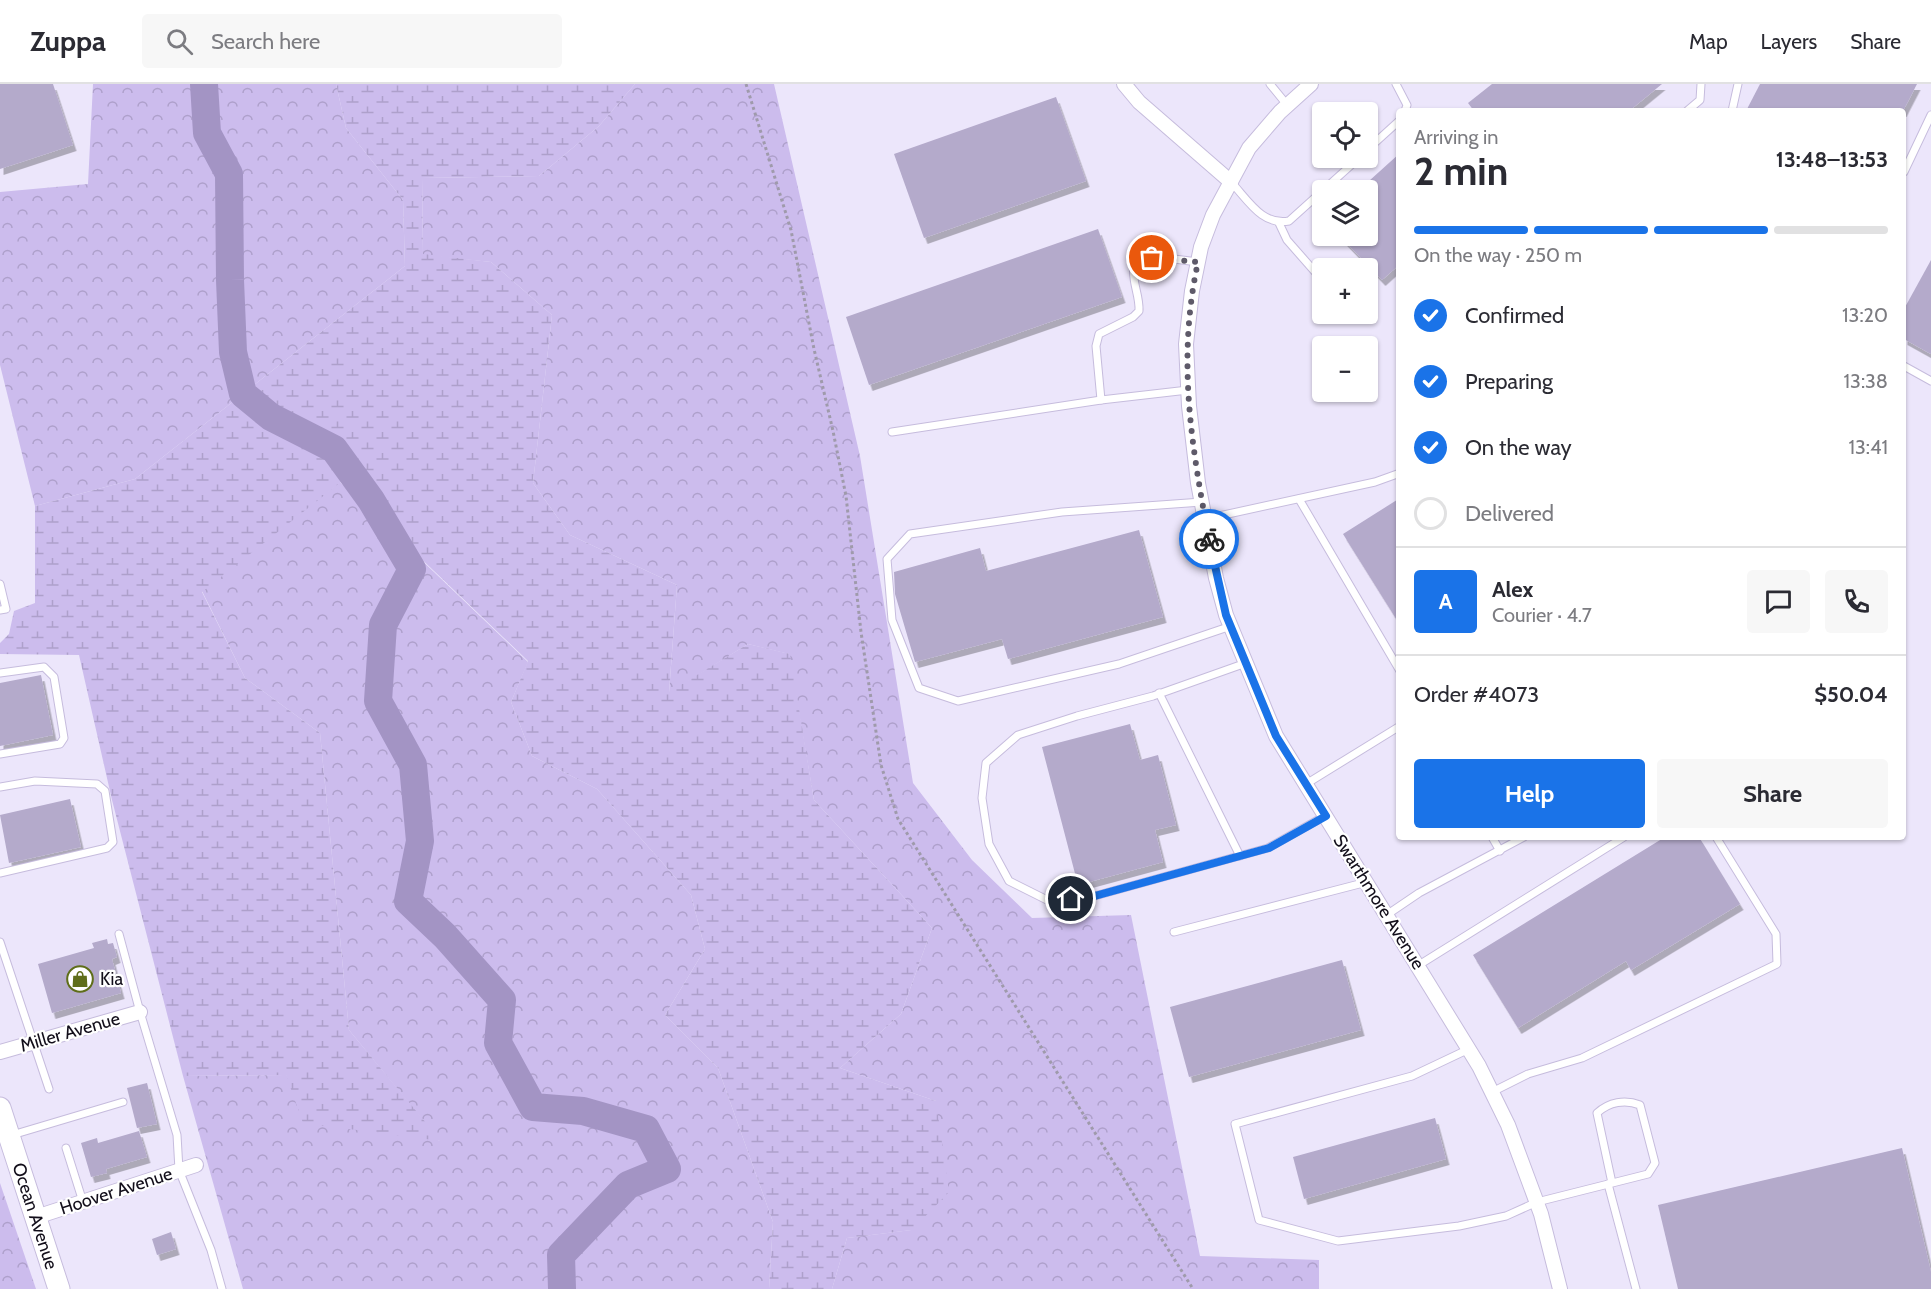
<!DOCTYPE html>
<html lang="en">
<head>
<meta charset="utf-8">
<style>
  body { margin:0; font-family:Cabin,sans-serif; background:#f7f7f7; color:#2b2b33; height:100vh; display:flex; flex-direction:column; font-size:22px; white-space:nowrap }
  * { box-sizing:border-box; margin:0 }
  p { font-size:20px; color:#7c7c81 }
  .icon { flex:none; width:33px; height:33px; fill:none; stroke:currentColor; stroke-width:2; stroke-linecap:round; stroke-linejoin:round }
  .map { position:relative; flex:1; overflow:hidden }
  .drawer { position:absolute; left:1396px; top:24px; width:510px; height:732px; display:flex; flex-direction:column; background:#fff; border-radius:6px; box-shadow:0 2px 4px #0004 }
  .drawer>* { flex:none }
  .buttons { position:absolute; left:1312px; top:18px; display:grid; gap:12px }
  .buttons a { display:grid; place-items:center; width:66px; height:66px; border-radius:6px; background:#fff; box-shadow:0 2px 4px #0004; font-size:30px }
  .pin { position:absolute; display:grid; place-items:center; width:51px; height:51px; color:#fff; margin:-26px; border:3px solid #fff; border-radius:50%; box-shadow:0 2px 6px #0007 }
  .courier { position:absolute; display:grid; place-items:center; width:60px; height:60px; margin:-30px; border:4px solid #1a73e8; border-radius:50%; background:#fff; color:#222; box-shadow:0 2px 8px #0007 }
  .head em { font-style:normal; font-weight:700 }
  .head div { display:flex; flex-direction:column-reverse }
  .head { display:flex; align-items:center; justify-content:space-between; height:102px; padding:0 18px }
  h1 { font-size:39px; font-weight:700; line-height:45px }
  .bar { display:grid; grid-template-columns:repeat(4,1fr); gap:9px 6px; align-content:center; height:72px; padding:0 18px }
  .bar i { height:8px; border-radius:4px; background:#e1e1e2 }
  .bar .active { background:#1a73e8 }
  .bar p { grid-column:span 4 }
  .line { display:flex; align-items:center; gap:15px; padding:0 18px; border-top:2px solid #e1e1e2 }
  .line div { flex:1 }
  .round { display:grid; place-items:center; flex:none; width:63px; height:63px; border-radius:6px; background:#f7f7f7 }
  ol { padding:0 18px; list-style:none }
  li { display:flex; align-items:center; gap:18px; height:66px }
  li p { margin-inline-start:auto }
  li .icon { padding:6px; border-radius:50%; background:#1a73e8; color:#fff; stroke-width:4 }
  li:last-child { color:#7c7c81 }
  li i { width:33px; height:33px; border:3px solid #e1e1e2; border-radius:50% }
  .primary-button { display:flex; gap:12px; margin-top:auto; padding:12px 18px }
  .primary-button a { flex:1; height:69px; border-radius:6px; background:#1a73e8; color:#fff; font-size:24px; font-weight:700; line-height:69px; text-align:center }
  .primary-button a+a { background:#f7f7f7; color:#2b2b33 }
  header { display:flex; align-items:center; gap:36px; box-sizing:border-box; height:84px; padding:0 30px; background:#fff; border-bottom:2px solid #e1e1e2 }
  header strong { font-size:28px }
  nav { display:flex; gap:33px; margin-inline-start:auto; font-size:21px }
  .search { width:420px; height:54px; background:#f7f7f7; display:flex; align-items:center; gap:15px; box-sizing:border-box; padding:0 21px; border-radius:6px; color:#7c7c81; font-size:22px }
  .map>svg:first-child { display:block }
  .forest { fill:url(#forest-crowns) }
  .wetland { fill:url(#wetland-marsh) }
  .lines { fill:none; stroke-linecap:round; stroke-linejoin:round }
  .river { stroke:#a394c4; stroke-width:28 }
  .building { fill:#b4aacb; filter:url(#shadow) }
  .service-casing { stroke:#c6bcdd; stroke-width:9 }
  .minor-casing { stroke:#c6bcdd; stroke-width:16 }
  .primary-casing { stroke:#c6bcdd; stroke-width:23 }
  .path { stroke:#9f9aab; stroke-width:3; stroke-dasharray:3 3; stroke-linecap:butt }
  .service { stroke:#fff; stroke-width:7 }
  .minor { stroke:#fff; stroke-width:14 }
  .primary { stroke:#fff; stroke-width:21 }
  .done { stroke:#5e5a69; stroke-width:6; stroke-dasharray:0 10.8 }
  .route { stroke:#1a73e8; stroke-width:8 }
  .labels { text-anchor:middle; stroke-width:4.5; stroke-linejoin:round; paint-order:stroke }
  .street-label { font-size:18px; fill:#120e1a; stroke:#fff }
  .poi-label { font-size:18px; fill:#120e1a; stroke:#fff; text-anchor:start }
</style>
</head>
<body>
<header>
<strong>Zuppa</strong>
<div class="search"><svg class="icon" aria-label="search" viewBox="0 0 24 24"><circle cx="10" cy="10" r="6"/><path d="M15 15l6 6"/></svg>Search here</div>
<nav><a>Map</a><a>Layers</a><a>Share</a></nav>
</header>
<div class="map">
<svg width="1931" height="1205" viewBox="0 0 1931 1205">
  <defs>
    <pattern id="forest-crowns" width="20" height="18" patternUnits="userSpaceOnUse" patternTransform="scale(1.5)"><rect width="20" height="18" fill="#ccbced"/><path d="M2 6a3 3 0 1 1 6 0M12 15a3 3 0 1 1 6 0" fill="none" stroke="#aea0cb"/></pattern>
    <pattern id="wetland-marsh" width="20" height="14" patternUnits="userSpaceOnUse" patternTransform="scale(1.5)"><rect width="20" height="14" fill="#ccbced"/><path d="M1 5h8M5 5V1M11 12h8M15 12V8" fill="none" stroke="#aea0cb"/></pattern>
    <filter id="shadow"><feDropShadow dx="3.5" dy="6" stdDeviation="0" flood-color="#0004"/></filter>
  </defs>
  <rect width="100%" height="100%" fill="#ece6fb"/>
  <g class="forest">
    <path d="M93,0H336L346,44L403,116L405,182L135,395L35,422L0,281V108L88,100Z"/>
    <path d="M635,0H774L860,372L913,699L972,776L1032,834L1131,831L1200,1172L1319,1176V1205H832L847,1154L911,1146L936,1017L840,984L901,930L932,844L814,716L789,570L748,560L669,609L677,501L570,451L533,399L552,231L491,178L423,171L422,94L539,92L599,42Z"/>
    <path d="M340,398L528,578L511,618L532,672L597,705L691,811L705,865L665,931L718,984L773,1138L769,1205H243L183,992L286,991L440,1057L349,946L320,649L245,594L202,507Z"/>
    <path d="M0,1099L36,1205H0Z"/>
  </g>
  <path class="wetland" d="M336,0H635L599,42L539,92L422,94L423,170L491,178L552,231L533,399L570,451L677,501L669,608L748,560L790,570L814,716L932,844L901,930L840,984L936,1017L949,1108L912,1146L847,1154L832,1205H769L773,1138L718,984L665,931L705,865L691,811L597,705L532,672L511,618L528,577L341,398L202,508L245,594L320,649L349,946L441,1057L303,1039L286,991L183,992L112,716L79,571L0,570V559L9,550L14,527L35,519V422L135,395L405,182L403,116L346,44Z"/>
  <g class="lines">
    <path class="river" d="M204,0L207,49L229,90L230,196L233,268L243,310L271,333L334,365L371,416L412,485L383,541L378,617L413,681L420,757L408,817L445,852L502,916L498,959L533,1023L583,1027L646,1045L667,1085L628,1101L561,1171L562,1205"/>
  </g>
  <g class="building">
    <path d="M0,0H53L73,61L0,85Z"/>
    <path d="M1492,0H1662L1629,27H1474L1468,19Z"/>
    <path d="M1760,0H1917L1903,27H1746Z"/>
    <path d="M1056,13L1086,97L924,154L894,70Z"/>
    <path d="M1400,69V180L1382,196L1340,152H1368V106H1359Z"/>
    <path d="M1098,145L1122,213L869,301L846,233Z"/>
    <path d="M1931,176V270L1904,255V225Z"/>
    <path d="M1400,414V541L1343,450Z"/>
    <path d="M1139,446L1163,533L1008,575L1002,555L915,578L895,510L894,488L980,464L986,487Z"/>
    <path d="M41,591L53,651L0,662V599Z"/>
    <path d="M1130,640L1140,676L1158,671L1176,741L1155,746L1163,778L1078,801L1042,663Z"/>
    <path d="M70,715L81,763L9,779L0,731Z"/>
    <path d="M1665,753H1699L1740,820L1631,886L1626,877L1518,944L1473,871Z"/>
    <path d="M107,855L108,860L113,859L117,873L112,875L121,909L52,929L38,880L94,864L92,859Z"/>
    <path d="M1342,876L1361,946L1189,993L1170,923Z"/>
    <path d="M147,999L157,1040L137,1044L127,1004Z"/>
    <path d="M1435,1034L1446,1075L1304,1115L1293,1073Z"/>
    <path d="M139,1047L147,1073L106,1085L107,1089L91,1093L81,1059L97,1054L98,1059Z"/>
    <path d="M1902,1064L1931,1188V1205H1678L1658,1121Z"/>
    <path d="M171,1148L176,1165L157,1171L152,1155Z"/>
  </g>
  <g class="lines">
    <g class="service-casing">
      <g id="service">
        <path d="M1270,0L1288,22"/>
        <path d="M1396,0L1407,21L1405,27"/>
        <path d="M1687,27L1700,16L1701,0"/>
        <path d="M1732,27L1738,0"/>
        <path d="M1368,65L1400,36"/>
        <path d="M1904,88L1931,31"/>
        <path d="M1231,98C1248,116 1262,142 1289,137L1359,74"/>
        <path d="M1279,139L1287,156L1323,197"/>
        <path d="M1904,282L1931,297"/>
        <path d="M1101,316L1096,262L1099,250L1133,233L1139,227C1140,211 1131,197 1134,181C1152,169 1178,176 1198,178"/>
        <path d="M892,348L1101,316L1188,306"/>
        <path d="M1299,415L1400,587"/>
        <path d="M1202,418L1062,428L910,450L887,475L892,536L919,604L958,617L1119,580L1231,542"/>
        <path d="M1205,435L1375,398L1400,389"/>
        <path d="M0,500L6,525L0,526"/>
        <path d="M1246,579L1153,612L1077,632L1018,651L986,679L982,714L989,760L1009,797L1051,818L1091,813L1268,764L1325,732"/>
        <path d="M0,589L44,583L54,593L64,654L60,660L0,670"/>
        <path d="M1159,609L1240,772"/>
        <path d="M1306,700L1400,642"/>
        <path d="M0,703L35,697L97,700L105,707L113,758L107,764L0,789"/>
        <path d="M1492,753L1500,767"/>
        <path d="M1388,830L1419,809L1524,753"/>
        <path d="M1174,848L1367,798"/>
        <path d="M119,850L140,928L177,1051L179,1086L211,1166L222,1205"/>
        <path d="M0,858L49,1005"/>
        <path d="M1419,881L1624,753"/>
        <path d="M1469,965L1412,992L1235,1040L1259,1136L1338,1157L1459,1142L1506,1132L1537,1118L1648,1090L1655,1079L1640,1021C1625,1015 1609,1018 1597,1029L1612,1099"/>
        <path d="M1492,1008L1528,990L1582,974L1777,880L1776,850L1716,753"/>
        <path d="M12,1051L123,1018"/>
        <path d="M66,1064L83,1118"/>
        <path d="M1608,1100L1636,1205"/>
      </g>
    </g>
    <g class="minor-casing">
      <g id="minor">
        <path d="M1124,0L1139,18L1231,98"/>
        <path d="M1311,0L1280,28L1249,64L1213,131L1201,163L1192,207L1186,260L1189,322L1198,399L1216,494L1226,531L1276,652L1479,982L1508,1041L1541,1130L1560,1205"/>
        <path d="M0,968L140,928"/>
        <path d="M36,1133L196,1081"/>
      </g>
    </g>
    <g class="primary-casing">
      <path id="primary" d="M0,1024L59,1205"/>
    </g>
    <path class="path" d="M746,0L791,146L814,265L833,347L846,412L861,548L881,681L898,735L1193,1205"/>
    <use href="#service" class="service"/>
    <use href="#minor" class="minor"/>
    <use href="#primary" class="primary"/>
  </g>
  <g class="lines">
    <path class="done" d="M1152,174L1198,178C1177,274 1191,360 1209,455"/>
    <path class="route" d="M1071,815L1091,813L1269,764L1326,732L1276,652L1226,531L1209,455"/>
  </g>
  <defs>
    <g id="shop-ring" transform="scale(1.35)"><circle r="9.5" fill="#fff" stroke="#5f6e19" stroke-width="1.5"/><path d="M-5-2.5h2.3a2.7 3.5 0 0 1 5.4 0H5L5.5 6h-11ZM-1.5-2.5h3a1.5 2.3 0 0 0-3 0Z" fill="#5f6e19"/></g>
  </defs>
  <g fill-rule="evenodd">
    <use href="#shop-ring" x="80" y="895"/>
  </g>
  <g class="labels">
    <g class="street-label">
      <text transform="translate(1379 818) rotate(58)" y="6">Swarthmore Avenue</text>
      <text transform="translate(70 948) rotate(-16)" y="6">Miller Avenue</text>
      <text transform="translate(116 1107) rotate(-18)" y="6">Hoover Avenue</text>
      <text transform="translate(35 1132) rotate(72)" y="6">Ocean Avenue</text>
    </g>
    <g class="poi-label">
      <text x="100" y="901">Kia</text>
    </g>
  </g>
</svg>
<div class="buttons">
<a><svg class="icon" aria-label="locate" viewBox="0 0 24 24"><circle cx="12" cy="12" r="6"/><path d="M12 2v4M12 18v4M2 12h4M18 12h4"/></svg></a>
<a><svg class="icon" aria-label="layers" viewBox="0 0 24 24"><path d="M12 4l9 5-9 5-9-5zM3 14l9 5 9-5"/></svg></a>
<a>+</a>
<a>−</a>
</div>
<div class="pin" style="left:1152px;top:174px;background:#ea580c"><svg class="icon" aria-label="bag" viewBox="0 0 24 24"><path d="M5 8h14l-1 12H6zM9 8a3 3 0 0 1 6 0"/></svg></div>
<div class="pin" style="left:1071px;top:815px;background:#1f2937"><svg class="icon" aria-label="home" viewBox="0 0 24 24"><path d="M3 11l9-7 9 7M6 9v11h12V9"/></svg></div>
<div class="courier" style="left:1209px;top:455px"><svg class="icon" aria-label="bike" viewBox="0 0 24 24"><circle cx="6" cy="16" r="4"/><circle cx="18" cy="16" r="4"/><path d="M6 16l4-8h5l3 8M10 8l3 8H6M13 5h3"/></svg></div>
<section class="drawer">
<div class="head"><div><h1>2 min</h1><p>Arriving in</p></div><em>13:48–13:53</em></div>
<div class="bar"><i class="active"></i><i class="active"></i><i class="active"></i><i></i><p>On the way · 250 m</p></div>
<ol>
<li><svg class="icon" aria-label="check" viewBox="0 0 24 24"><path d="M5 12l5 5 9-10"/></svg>Confirmed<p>13:20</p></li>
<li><svg class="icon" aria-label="check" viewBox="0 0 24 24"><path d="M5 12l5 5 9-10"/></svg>Preparing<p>13:38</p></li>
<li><svg class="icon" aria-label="check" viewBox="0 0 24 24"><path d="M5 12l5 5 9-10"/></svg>On the way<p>13:41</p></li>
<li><i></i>Delivered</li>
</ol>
<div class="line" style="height:108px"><b class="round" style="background:#1a73e8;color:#fff">A</b><div><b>Alex</b><p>Courier · 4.7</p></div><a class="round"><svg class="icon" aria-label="chat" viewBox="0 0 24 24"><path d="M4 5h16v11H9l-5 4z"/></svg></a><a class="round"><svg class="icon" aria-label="phone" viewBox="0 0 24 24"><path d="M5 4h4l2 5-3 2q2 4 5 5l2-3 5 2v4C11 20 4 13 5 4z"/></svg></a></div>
<div class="line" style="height:78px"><div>Order #4073</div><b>$50.04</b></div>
<div class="primary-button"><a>Help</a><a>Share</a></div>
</section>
</div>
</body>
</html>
